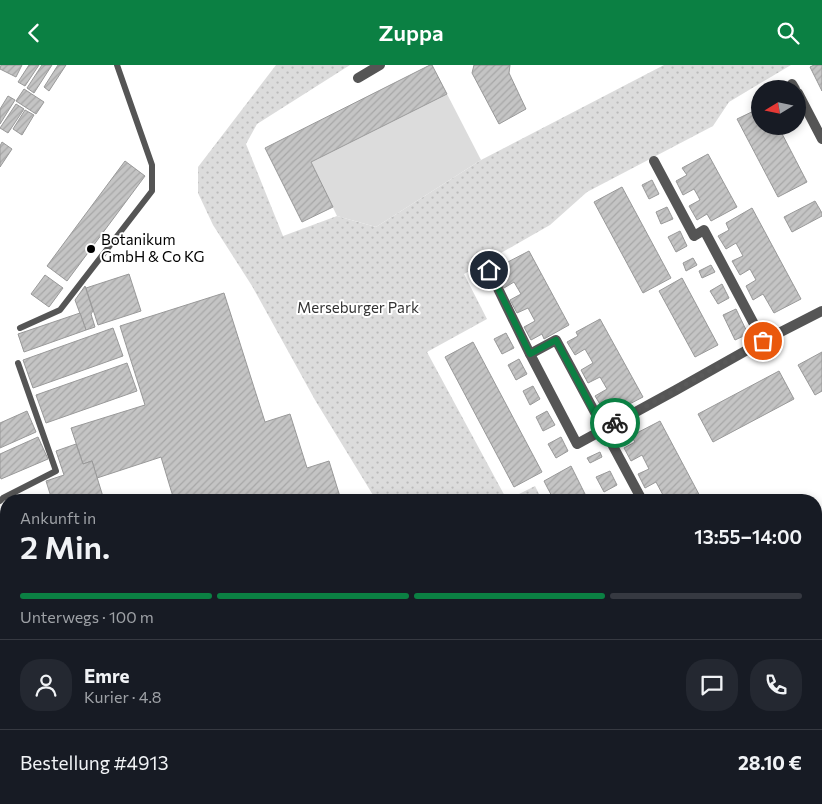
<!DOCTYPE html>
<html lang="de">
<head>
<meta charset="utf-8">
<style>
  body { margin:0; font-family:Commissioner,sans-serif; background:#242831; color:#f1f3f6; height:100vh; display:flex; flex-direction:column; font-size:19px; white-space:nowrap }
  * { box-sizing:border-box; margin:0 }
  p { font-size:16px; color:#9ea1a6 }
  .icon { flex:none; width:28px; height:28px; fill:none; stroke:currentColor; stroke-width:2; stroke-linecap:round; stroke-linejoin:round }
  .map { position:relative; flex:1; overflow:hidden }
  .side { position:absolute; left:0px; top:429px; width:822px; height:311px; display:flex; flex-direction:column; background:#171b24; border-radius:20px 20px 0 0; box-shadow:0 2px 8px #0003 }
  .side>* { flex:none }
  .needle { width:32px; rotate:260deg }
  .fabs { position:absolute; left:751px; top:15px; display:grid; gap:10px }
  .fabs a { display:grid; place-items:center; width:55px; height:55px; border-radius:50%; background:#171b24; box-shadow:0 2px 8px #0003; font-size:25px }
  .pin { position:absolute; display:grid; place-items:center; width:42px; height:42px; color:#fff; margin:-21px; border:2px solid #fff; border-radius:50%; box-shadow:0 1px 5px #0007 }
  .courier { position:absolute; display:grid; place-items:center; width:50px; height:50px; margin:-25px; border:4px solid #0b8043; border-radius:50%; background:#fff; color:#222; box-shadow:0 1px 6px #0007 }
  .headline em { font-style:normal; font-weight:600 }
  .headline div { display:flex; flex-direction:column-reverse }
  .headline { display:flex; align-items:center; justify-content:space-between; height:85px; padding:0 20px }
  h1 { font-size:32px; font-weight:600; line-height:38px }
  .bar { display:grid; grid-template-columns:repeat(4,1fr); gap:8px 5px; align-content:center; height:60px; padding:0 20px }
  .bar i { height:6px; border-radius:4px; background:#363941 }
  .bar .active { background:#0b8043 }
  .bar p { grid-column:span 4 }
  .line { display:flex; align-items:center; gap:12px; padding:0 20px; border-top:1px solid #363941 }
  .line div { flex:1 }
  .round { display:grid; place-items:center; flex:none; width:52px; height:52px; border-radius:20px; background:#242831 }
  header { display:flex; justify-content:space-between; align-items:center; height:65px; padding:0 20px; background:#0b8043; color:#fff; font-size:22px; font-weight:600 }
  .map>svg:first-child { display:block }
  .grass { fill:url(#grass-dots) }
  .garden { fill:#dcdcdc }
  .building { fill:url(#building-hatch); stroke:#999 }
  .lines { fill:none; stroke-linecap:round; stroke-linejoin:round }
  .service { stroke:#555; stroke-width:6 }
  .minor { stroke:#555; stroke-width:10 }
  .rail { stroke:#000; stroke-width:4; stroke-dasharray:8 2.5 1 2.5; stroke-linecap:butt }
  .done { stroke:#595959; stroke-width:5; stroke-dasharray:0 9 }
  .route { stroke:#0b8043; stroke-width:6 }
  .poi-dot { fill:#000; stroke:#fff; stroke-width:2 }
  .labels { text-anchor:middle; stroke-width:4; stroke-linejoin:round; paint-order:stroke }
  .poi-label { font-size:15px; fill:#000; stroke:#fff; text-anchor:start }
  .park-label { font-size:15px; fill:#333; stroke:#fff }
</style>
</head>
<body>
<header><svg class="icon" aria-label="back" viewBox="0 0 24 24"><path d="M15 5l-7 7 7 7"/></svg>Zuppa<svg class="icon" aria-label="search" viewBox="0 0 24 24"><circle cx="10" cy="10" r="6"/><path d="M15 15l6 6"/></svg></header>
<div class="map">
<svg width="822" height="739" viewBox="0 0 822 739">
  <defs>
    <pattern id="grass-dots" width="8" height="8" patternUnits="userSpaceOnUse" patternTransform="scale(1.25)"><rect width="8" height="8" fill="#dcdcdc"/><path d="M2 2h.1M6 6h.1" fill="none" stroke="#bbb" stroke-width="1.8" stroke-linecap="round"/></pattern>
    <pattern id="building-hatch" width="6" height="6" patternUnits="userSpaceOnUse" patternTransform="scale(1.25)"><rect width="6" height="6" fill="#c4c4c4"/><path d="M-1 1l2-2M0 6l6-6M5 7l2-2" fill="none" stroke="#a7a7a7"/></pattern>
  </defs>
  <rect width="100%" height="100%" fill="#fff"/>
  <g class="grass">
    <path d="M276,0H350L257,59L246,79L283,171L337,151L376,162L481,95L664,0H791L729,37L713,61L587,127L550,160L464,209L487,254L427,287L507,435L535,421L542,435H376L315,335L252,221L213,160L198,128V102Z"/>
    <path d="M0,546L6,549V670L0,671Z"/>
    <path d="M676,734H787L793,739H684Z"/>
  </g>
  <path class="garden" d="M447,29L481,95L376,162L337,151L311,97Z"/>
  <g class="building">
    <path d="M1,0H22L16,12L0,4Z"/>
    <path d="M29,0H39L25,21L18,17Z"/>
    <path d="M42,0H52L34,28L27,23Z"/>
    <path d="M58,0H66L49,26L44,22Z"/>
    <path d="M430,0H432L447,29L311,97L333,142L302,157L265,83Z"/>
    <path d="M474,0H510L509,8L526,44L499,59L472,8Z"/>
    <path d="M814,0H822V26L810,2Z"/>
    <path d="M24,24L44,37L36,49L16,36Z"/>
    <path d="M8,31L15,35L0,59V44Z"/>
    <path d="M16,39L24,44L8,68L0,63Z"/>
    <path d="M760,43V61H778L807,117L778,132L737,54Z"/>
    <path d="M25,45L34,50L22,70L13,64Z"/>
    <path d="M2,77L12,84L0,102V81Z"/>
    <path d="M708,89L737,142L711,156L707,149L697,155L689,141L700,135L698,131L694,124L683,130L676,116L687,110L682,103Z"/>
    <path d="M125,96L145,111L67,216L47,201Z"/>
    <path d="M652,115L659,129L649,134L642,120Z"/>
    <path d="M622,122L671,213L643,228L594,137Z"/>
    <path d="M815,136L822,148V151L792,167L784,152Z"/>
    <path d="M667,142L673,154L661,159L656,147Z"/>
    <path d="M752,143L801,234L774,248L763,229L753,235L746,221L756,215L750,204L740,210L732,196L743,191L736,178L726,184L718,171L729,165L726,158Z"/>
    <path d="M680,166L687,181L676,187L668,172Z"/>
    <path d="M529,186L569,260L544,274L542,269L531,275L524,262L535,256L528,243L517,248L510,235L521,229L514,217L504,223L497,209L507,204L504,199Z"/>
    <path d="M693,193L697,200L686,206L683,198Z"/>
    <path d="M711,200L715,207L702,213L699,206Z"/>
    <path d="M129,209L141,246L98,260L86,223Z"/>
    <path d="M45,210L63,223L49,242L31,229Z"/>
    <path d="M682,213L718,280L695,292L659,226Z"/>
    <path d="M722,219L729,233L718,239L710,226Z"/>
    <path d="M85,221L93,246L91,249L95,262L86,265L75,235Z"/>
    <path d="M224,228L265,357L290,349L307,403L329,396L341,435H174L161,392L97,413L92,396L83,399L71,363L145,340L120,261Z"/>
    <path d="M736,244L748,269L735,275L723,250Z"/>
    <path d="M80,248L86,265L24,287L18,269Z"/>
    <path d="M600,254L643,332L618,345L614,338L603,344L595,331L607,324L600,312L588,318L581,305L593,298L585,284L575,290L567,277L578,271L576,267Z"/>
    <path d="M113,263L123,291L33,323L23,295Z"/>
    <path d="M506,268L514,283L502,289L494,274Z"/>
    <path d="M473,277L542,407L514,422L445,292Z"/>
    <path d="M822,287V326L815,330L798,300Z"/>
    <path d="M519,294L527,309L516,315L508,300Z"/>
    <path d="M127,298L137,326L46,358L36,330Z"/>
    <path d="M779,306L794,334L713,377L698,349Z"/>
    <path d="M533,321L540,334L530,340L523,326Z"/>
    <path d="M27,346L36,367L0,383V358Z"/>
    <path d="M547,346L555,360L543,366L536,352Z"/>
    <path d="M660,356L702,435H654L663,430L656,417L645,423L638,409L649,404L642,390L631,396L624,383L635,377L631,371Z"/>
    <path d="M38,372L48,394L1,414L0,411V389Z"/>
    <path d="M561,372L568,386L556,393L548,379Z"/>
    <path d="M76,379L83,399L92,396L104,435H52L46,416L64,410L56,386Z"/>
    <path d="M600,387L602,392L590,398L587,393Z"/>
    <path d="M571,401L588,435H554L547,422L544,416Z"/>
    <path d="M610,406L617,420L604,427L596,412Z"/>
    <path d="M6,454V475L4,476L0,461V455Z"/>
    <path d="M816,632L822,644V665L821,666L816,656Z"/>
  </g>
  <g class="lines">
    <g class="service">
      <path d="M20,263L60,245L152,126V100L117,0"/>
      <path d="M0,436L3,433L56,406L18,298"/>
    </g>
    <g class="minor">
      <path d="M358,13L380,0"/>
      <path d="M792,19L795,24"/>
      <path d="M798,28L822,74"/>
      <path d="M654,96L694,171L704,165L763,276"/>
      <path d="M489,205L530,289L577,379L676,325L763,276L822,246"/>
      <path d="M530,289L556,275L642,435"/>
      <path d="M816,500L822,491"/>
      <path d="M816,522L822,533"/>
    </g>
    <g class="rail">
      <path d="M0,505L6,508"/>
      <path d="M0,525L6,528"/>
      <path d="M0,536L6,539"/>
      <path d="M0,645L6,643"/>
      <path d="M412,734L423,739"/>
      <path d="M434,734L445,739"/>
      <path d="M609,734L620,739"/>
      <path d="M648,734L657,739"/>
    </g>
  </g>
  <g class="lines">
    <path class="done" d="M615,358L676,325L763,276"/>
    <path class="route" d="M489,205L530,289L556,275L603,364L615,358"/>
  </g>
  <circle class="poi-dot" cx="91" cy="184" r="5"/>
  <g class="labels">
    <g class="poi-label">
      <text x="101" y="180">Botanikum<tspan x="101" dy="17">GmbH &amp; Co KG</tspan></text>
    </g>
    <g class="park-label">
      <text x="358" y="248">Merseburger Park</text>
    </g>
  </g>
</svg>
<div class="fabs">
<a><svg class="needle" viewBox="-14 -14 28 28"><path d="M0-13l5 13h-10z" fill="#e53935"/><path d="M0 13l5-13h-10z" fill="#9ea1a6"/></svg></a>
</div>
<div class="pin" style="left:763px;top:276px;background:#ea580c"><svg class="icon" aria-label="bag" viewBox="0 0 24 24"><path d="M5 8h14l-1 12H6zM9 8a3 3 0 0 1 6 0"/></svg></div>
<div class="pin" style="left:489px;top:205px;background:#1f2937"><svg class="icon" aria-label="home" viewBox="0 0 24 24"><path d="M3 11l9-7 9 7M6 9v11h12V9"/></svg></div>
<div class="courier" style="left:615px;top:358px"><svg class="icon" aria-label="bike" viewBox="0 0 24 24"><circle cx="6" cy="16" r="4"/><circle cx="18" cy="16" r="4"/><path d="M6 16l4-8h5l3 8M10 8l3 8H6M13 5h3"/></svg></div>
<section class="side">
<div class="headline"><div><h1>2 Min.</h1><p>Ankunft in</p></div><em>13:55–14:00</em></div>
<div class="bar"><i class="active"></i><i class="active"></i><i class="active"></i><i></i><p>Unterwegs · 100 m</p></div>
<div class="line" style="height:90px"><a class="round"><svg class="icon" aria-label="person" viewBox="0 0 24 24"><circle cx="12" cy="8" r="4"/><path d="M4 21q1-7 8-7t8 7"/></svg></a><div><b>Emre</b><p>Kurier · 4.8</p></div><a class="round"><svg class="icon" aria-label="chat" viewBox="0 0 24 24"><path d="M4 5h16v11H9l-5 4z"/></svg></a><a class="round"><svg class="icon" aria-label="phone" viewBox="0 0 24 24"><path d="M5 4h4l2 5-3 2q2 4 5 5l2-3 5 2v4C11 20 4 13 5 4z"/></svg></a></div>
<div class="line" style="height:65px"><div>Bestellung #4913</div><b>28.10 €</b></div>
</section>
</div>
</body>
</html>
